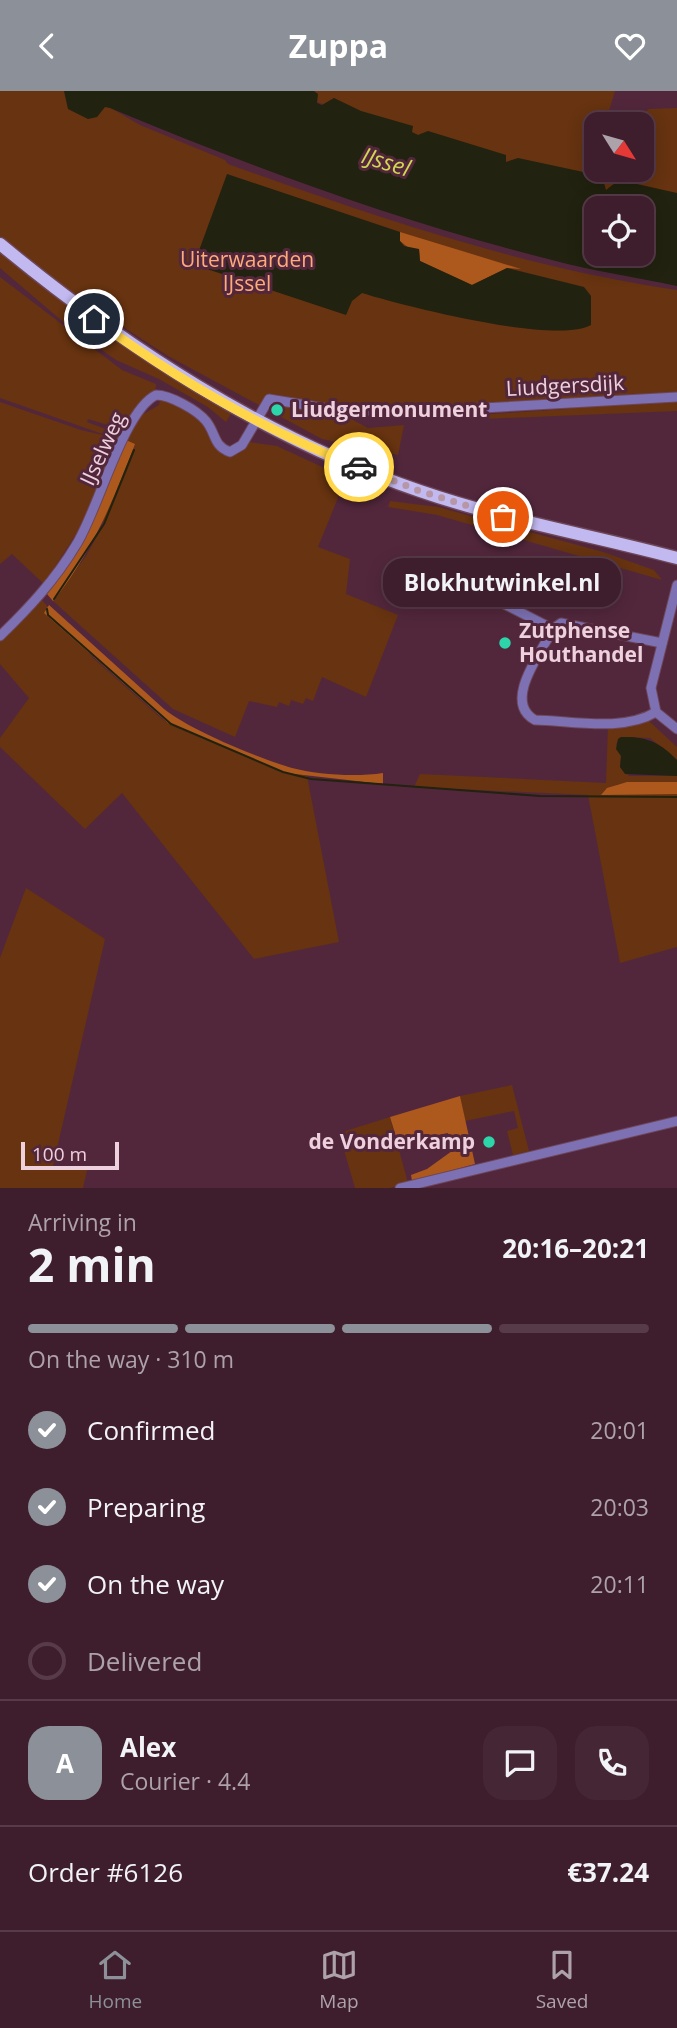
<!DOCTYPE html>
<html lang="en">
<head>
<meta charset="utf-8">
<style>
  body { margin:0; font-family:"Open Sans",sans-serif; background:#452635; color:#f1f3f6; height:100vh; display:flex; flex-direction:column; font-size:26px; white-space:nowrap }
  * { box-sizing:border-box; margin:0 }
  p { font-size:23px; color:#ada2aa }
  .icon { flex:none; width:38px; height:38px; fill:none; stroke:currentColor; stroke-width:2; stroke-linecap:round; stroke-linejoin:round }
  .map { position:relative; height:1097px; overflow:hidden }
  .side { display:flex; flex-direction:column; background:#3e1d2d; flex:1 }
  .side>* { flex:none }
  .needle { width:46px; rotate:127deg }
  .tools { position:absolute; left:584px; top:21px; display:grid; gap:14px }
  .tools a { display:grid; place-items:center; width:70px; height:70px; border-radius:14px; background:#3e1d2d; box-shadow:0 4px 18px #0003,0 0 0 2px #573b49; font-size:35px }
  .scale { position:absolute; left:21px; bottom:18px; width:98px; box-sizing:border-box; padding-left:7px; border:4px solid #eed1dd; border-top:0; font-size:19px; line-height:24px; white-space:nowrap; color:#eed1dd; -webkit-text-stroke:5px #52273c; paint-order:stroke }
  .pin { position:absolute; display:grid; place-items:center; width:60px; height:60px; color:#fff; margin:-30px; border:4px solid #fff; border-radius:50%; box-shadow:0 2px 7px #0007 }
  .courier { position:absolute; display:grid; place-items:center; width:70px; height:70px; margin:-35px; border:5px solid #ffd54a; border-radius:50%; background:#fff; color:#222; box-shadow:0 2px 9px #0007 }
  .bubble { position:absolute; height:49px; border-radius:21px; background:#3e1d2d; box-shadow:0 4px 18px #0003,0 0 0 2px #573b49; font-size:23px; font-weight:700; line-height:49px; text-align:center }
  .summary em { font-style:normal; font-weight:700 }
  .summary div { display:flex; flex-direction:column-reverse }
  .summary { display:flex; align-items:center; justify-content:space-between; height:119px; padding:0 28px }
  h1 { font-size:46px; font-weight:700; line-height:52px }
  .bar { display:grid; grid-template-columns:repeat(4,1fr); gap:10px 7px; align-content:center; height:84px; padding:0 28px }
  .bar i { height:9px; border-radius:5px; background:#573b49 }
  .bar .selected { background:#8c9099 }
  .bar p { grid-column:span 4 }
  .line { display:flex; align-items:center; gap:18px; padding:0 28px; border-top:2px solid #573b49 }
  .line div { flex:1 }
  .round { display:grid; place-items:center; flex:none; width:74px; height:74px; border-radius:21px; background:#452635 }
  ol { padding:0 28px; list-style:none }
  li { display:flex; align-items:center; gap:21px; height:77px }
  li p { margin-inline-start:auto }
  li .icon { padding:7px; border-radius:50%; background:#8c9099; color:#fff; stroke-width:4 }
  li:last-child { color:#ada2aa }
  li i { width:38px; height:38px; border:4px solid #573b49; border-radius:50% }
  header { display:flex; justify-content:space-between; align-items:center; height:91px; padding:0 28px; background:#8c9099; color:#fff; font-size:32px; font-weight:700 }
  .tabs { display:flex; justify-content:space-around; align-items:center; height:98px; border-top:2px solid #573b49; background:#3e1d2d; font-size:19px; color:#ada2aa }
  .tabs a { display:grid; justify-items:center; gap:4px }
  .tabs .selected { color:#8c9099 }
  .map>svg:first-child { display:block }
  .green { fill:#673310 }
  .forest { fill:#ad591e }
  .water { fill:#21220f; fill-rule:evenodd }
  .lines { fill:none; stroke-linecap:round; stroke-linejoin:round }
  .stream { stroke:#21220f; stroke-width:2 }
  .minor-casing { stroke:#6e4659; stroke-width:11 }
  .major-casing { stroke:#6e4659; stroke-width:15 }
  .minor { stroke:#7d71b4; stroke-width:9 }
  .major { stroke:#c1b9ef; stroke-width:12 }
  .done { stroke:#b796a5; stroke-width:7; stroke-dasharray:0 12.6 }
  .route { stroke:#ffd54a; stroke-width:9 }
  .poi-dot { fill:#2dd5ab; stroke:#52273c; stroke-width:2.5 }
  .labels { text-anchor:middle; stroke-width:6; stroke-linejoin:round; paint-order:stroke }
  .park-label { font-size:21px; fill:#fdab7b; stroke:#52273c }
  .street-label { font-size:21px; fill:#eed1dd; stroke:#52273c }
  .poi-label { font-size:21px; font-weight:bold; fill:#eed1dd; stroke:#52273c; text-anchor:start }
  .water-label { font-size:23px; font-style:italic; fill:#d2d651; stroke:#52273c }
</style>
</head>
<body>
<header><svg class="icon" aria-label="back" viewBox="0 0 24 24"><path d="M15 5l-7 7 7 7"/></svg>Zuppa<svg class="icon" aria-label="heart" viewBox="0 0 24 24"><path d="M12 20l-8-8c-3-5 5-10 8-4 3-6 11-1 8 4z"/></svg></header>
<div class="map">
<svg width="677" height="1097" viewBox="0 0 677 1097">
  <rect width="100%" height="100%" fill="#52273c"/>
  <g class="green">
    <path d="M0,0H82L140,34L225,69L228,73C375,126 522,176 677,199V301L412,316L336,315L274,303L273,311L340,322L368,337L404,334L398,364L322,348L168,265L74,204L0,145Z"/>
    <path d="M283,0H615L605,33H597V79H642V33H629L649,18L677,17V112L606,101L506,73Z"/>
    <path d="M0,160L107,243L232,321L226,331L208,316L159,288L116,269L68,235L0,177Z"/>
    <path d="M0,186L122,279L156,293L155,301L124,339L88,328L87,331L116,342L119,347L86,427L44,493L12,463L0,473V311L81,339L111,346L0,307Z"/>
    <path d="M160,307C174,312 188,320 200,329C216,342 210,366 238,363L249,351L277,355L346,387L318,456L350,468L346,503L398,524L366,606L322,586L313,610L306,607L303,613L291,609L289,615L279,611L277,616L249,610L235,646L173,618L53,510L86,465L101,438L126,349L142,324L159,314Z"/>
    <path d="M677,310V320L482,328L478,324L567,318L597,313Z"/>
    <path d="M390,410L438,416L603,461L654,479L662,489L437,424L388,416Z"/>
    <path d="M41,508L93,567L163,629L273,677L307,685L339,851L254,868L122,702L85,738L0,656V647L29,607L0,573V548Z"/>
    <path d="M649,630L677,656V669L650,647L621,646L616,653L621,665L620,676L629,685H677V691L618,693L602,703H677V856L620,872L588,704L414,696L420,683L606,692L608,635H635Z"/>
    <path d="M26,797L105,848L53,1075H88L83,1097H0V867Z"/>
    <path d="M512,994L529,1060L513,1064L507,1040L518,1037L514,1020L465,1030L460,1005Z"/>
    <path d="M390,1026L408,1092L390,1097H355L339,1042Z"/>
  </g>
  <g class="forest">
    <path d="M400,141L521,178L507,177L472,194L420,170L419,158H410L400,150Z"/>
    <path d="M126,349L135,353C113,410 92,462 53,510L47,503L69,472Z"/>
    <path d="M49,514L164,618C192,640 258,667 292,677C318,684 357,686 383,682V693L286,682L168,632L44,522Z"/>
    <path d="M627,691H677V703L601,704L607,697Z"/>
    <path d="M460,1005L475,1073L412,1090L411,1084L427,1078L452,1060L448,1042L398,1052L390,1026Z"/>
  </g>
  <g class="water">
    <path d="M64,0H314L318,3L317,12L322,14L334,7L361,20L413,35L412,41L418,44L428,40L506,64V71L518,67L602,85L606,99L619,89L677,102V195C635,186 593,180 552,169C400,131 254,77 110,17L105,16L97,26L88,28L68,18ZM597,117H642V163H597Z"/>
    <path d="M227,83L400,141V150L404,155L419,158L420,170L472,194L507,177L584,196L591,205V234C556,254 404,215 362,202L352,210L346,224L198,175L197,165Z"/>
    <path d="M621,646C646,645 660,651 677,669V685L625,683L620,676L621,665L616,658L618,648Z"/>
  </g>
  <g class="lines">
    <g class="stream">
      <path d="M54,508L104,433L134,359"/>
      <path d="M47,518L48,524L171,633L283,681L311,688L540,705L677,706"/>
    </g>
    <g class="minor-casing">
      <g id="minor">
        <path d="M455,488L553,538"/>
        <path d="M677,494L651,597L656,621L677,638"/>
        <path d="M0,545C29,517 55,489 76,454C98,420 123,320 156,304C170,304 197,319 206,330C216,342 213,355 230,361L242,354L269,308L336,319L411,321L677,306"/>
        <path d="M656,621C623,641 573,630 535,629C502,611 541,562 553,538L561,532L662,552"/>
        <path d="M400,1097L677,1030"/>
      </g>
    </g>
    <g class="major-casing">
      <path id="major" d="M0,153C126,257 264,347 420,400C504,429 591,444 677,467"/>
    </g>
    <use href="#minor" class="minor"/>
    <use href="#major" class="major"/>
  </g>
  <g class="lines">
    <path class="done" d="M359,376L417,399L503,426"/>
    <path class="route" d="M94,228C175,287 265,340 359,376"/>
  </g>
  <g class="poi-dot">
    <circle cx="277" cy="319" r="7"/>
    <circle cx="505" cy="552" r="7"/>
    <circle cx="489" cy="1051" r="7"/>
  </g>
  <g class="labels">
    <g class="park-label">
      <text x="247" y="176">Uiterwaarden<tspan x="247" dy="24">IJssel</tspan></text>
    </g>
    <g class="street-label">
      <text transform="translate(565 295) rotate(-3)" y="7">Liudgersdijk</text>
      <text transform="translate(103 358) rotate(-65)" y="7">IJselweg</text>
    </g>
    <g class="poi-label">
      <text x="291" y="326">Liudgermonument</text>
      <text x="519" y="547">Zutphense<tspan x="519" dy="24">Houthandel</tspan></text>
      <text x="475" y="1058" text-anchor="end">de Vonderkamp</text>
    </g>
    <g class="water-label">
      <text transform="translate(386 71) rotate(17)" y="8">IJssel</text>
    </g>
  </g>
</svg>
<div class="tools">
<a><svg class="needle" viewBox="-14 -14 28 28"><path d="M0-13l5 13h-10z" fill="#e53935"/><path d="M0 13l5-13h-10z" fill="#ada2aa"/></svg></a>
<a><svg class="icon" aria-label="locate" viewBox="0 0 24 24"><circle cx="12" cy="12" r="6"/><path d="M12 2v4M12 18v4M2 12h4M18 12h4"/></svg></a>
</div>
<div class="scale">100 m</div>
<div class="pin" style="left:503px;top:426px;background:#ea580c"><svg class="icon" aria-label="bag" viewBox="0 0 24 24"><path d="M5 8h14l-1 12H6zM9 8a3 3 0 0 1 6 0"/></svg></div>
<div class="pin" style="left:94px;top:228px;background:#1f2937"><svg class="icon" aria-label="home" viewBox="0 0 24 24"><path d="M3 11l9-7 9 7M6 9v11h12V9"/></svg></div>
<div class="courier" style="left:359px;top:376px"><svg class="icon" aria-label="car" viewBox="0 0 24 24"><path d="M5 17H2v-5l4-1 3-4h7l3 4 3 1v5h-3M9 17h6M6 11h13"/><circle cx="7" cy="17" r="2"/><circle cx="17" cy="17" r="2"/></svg></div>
<div class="bubble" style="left:383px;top:467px;width:238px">Blokhutwinkel.nl</div>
</div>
<section class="side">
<div class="summary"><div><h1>2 min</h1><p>Arriving in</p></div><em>20:16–20:21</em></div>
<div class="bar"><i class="selected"></i><i class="selected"></i><i class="selected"></i><i></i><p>On the way · 310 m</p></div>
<ol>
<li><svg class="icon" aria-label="check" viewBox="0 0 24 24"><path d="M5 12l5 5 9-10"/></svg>Confirmed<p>20:01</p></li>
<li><svg class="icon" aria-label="check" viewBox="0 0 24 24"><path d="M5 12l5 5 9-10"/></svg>Preparing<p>20:03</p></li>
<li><svg class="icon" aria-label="check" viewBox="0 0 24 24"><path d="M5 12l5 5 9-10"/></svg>On the way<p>20:11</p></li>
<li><i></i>Delivered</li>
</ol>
<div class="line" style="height:126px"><b class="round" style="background:#8c9099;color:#fff">A</b><div><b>Alex</b><p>Courier · 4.4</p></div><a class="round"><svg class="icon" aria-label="chat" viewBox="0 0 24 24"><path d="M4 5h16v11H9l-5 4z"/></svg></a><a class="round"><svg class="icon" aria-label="phone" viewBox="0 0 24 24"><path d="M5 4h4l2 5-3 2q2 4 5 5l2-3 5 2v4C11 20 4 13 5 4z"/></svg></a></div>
<div class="line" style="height:91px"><div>Order #6126</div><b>€37.24</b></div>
</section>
<nav class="tabs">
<a class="selected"><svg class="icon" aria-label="home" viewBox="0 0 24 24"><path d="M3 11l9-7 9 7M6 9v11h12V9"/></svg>Home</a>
<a><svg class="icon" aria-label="map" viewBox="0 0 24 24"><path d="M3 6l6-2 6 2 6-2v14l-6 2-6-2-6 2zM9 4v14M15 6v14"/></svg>Map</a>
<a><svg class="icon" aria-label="saved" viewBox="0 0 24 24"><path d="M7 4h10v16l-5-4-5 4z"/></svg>Saved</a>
</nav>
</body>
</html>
